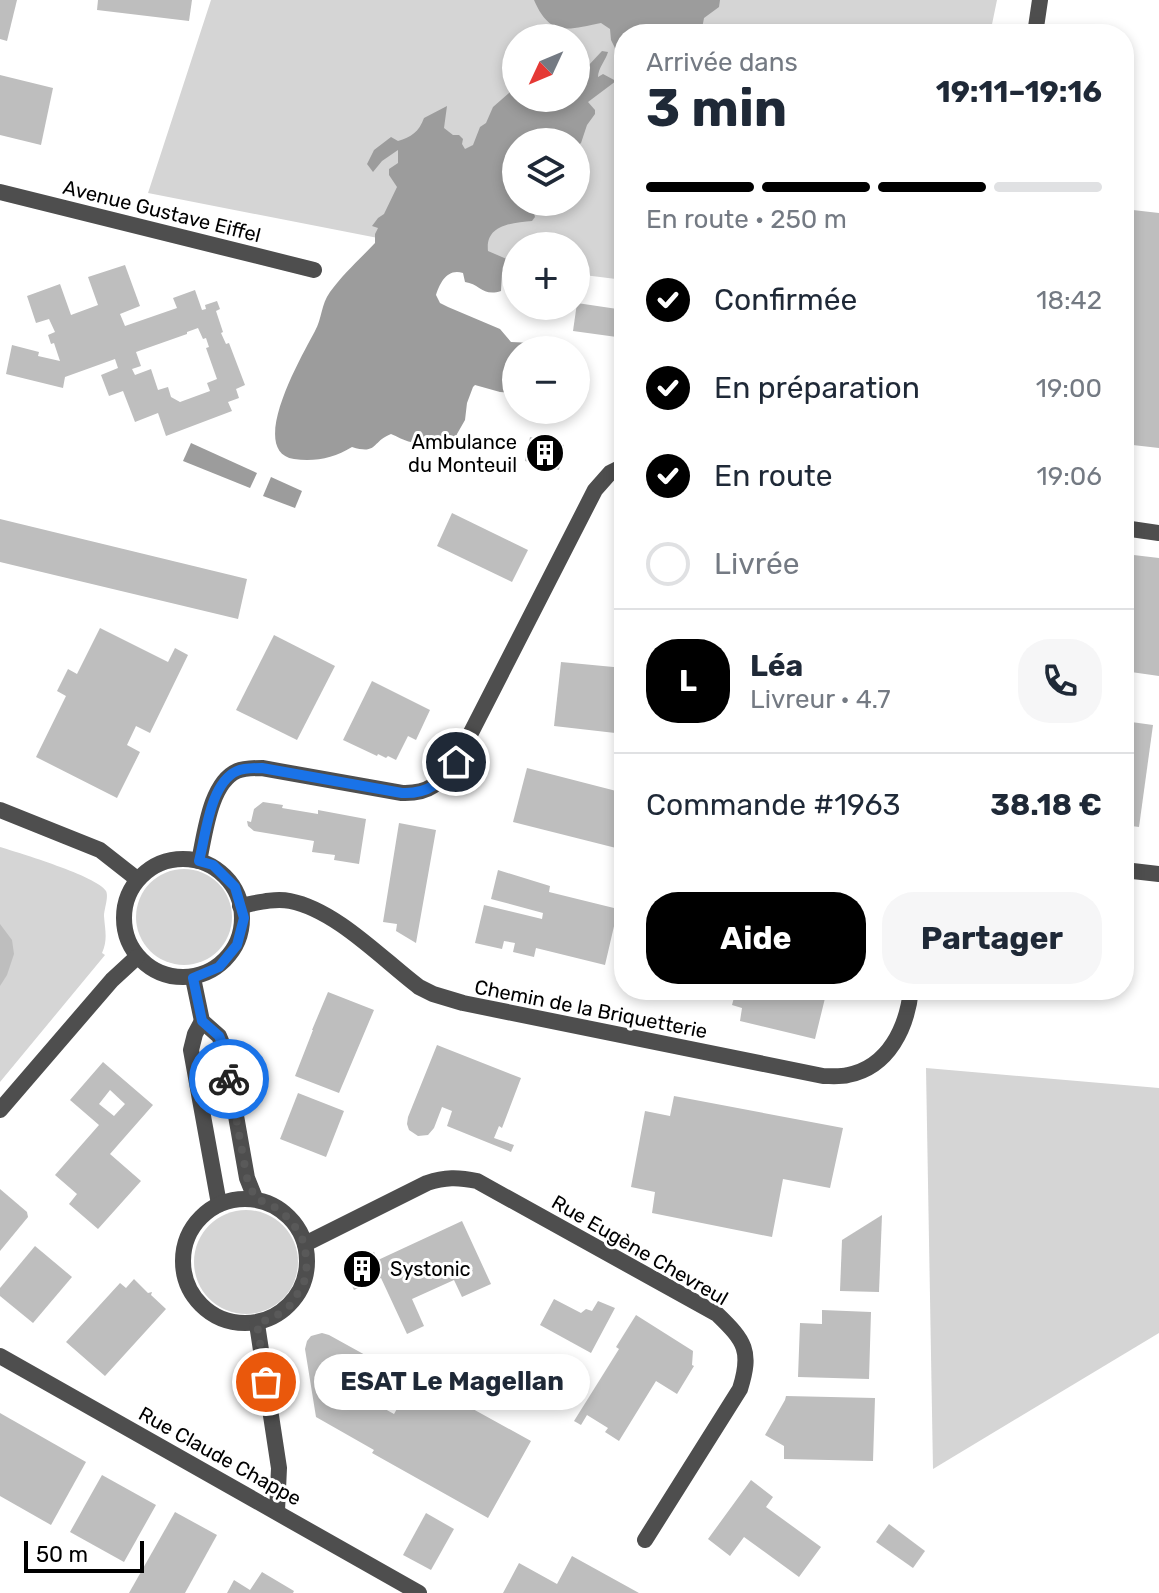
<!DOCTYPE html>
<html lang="fr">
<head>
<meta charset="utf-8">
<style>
  body { margin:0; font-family:Rubik,sans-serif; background:#f6f6f7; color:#1f2937; height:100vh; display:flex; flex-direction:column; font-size:30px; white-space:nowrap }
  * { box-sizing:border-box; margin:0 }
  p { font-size:26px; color:#747a83 }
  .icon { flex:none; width:44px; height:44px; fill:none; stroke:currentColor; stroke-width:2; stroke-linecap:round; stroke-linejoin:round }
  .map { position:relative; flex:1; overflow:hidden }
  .drawer { position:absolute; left:614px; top:24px; width:520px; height:976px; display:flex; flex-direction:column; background:#fff; border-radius:32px; box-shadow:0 4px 12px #0003 }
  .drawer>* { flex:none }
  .needle { width:52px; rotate:226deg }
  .controls { position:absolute; left:502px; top:24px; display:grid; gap:16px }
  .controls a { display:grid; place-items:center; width:88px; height:88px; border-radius:50%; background:#fff; box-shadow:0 4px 12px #0003; font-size:40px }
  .scale { position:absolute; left:24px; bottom:20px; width:120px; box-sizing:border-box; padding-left:8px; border:4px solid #000; border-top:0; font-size:22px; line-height:28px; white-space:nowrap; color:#000; -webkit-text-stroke:6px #fff; paint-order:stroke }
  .pin { position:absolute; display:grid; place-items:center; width:68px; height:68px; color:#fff; margin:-34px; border:4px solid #fff; border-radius:50%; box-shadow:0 2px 8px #0007 }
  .courier { position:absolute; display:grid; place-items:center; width:80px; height:80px; margin:-40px; border:6px solid #1a73e8; border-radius:50%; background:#fff; color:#222; box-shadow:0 2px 10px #0007 }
  .bubble { position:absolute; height:56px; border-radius:28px; background:#fff; box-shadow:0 4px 12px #0003; font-size:26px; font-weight:700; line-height:56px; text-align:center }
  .summary em { font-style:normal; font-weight:700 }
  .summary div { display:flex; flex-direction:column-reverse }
  .summary { display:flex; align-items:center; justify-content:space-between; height:136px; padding:0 32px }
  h1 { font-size:52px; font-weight:700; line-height:60px }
  .bar { display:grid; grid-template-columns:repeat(4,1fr); gap:12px 8px; align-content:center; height:96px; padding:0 32px }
  .bar i { height:10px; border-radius:6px; background:#e0e1e3 }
  .bar .on { background:#000 }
  .bar p { grid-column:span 4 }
  .line { display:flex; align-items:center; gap:20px; padding:0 32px; border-top:2px solid #e0e1e3 }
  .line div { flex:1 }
  .round { display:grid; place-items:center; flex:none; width:84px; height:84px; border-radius:32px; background:#f6f6f7 }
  ol { padding:0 32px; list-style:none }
  li { display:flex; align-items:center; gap:24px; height:88px }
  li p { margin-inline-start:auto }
  li .icon { padding:8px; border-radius:50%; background:#000; color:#fff; stroke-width:4 }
  li:last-child { color:#747a83 }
  li i { width:44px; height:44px; border:4px solid #e0e1e3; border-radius:50% }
  .primary-button { display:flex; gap:16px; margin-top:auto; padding:16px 32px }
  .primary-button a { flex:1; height:92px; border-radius:32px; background:#000; color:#fff; font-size:32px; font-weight:700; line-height:92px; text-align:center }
  .primary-button a+a { background:#f6f6f7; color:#1f2937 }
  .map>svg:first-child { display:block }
  .green { fill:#d5d5d5; fill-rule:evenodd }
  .water { fill:#9c9c9c }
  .building { fill:#bebebe; fill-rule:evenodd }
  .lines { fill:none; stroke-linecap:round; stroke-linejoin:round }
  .minor { stroke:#4e4e4e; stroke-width:16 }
  .tertiary { stroke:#4e4e4e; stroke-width:16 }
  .done { stroke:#595959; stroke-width:8; stroke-dasharray:0 14.4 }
  .route { stroke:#1a73e8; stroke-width:10 }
  .labels { text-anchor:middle; stroke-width:6; stroke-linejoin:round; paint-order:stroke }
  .street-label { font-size:20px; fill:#000; stroke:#fff }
  .poi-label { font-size:20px; fill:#000; stroke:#fff; text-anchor:end }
</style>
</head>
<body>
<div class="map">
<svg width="1159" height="1593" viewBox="0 0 1159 1593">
  <rect width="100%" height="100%" fill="#fff"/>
  <g class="green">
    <path d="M211,0H997L990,34H624V280L576,274V246H516V265L148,193ZM516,38H576V98H516ZM516,142H576V202H516Z"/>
    <path d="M0,847C19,853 97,876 106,891C109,897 104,909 104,916C105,930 108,940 102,953L105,955L0,1082Z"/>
    <circle cx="184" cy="917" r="48"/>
    <path d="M926,1068L1159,1088V1333L933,1469Z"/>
    <circle cx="246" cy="1262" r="52"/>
  </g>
  <g class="water">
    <path d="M534,0H720L719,7L704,18L701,34H624V57L621,53L617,52L611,40L610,29L601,23C567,30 550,37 534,0Z"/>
    <path d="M602,51L608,52C606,60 598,68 598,77L603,74L616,81L588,102L595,110V114L587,125L581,143L576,147V142H516V202H531L535,217L532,221C513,223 485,224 488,251L509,260L502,273L501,291C483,297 480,284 465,282L463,273C447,268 440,283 436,295L440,303L448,307L500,329L511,342L555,344L561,350H516V393L500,392L475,385L473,387L467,403L465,420L457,434L454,443L446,445C431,438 425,444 411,442C404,441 397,436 391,434C371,442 378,455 352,447C334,458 315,462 294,459C246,451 303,354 315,331C322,319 321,304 330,292C343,274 360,259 375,243V234L378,228L372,226L378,218L384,214L397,187L389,175V169L398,163V150L382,161L373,172L367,164L374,150L391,137L398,141C411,137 419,132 424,118L447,106L444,128L453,135H459L463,139L462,144L465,149L473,145L480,127L486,123L493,107L509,93L516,83V98H576V76L587,67Z"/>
    <path d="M191,443L257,473L250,488L183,461Z"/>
    <path d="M271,477L302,491L295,508L263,496Z"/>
  </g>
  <g class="building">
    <path d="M0,0H17L7,41L0,39Z"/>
    <path d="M98,0H192L189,21L97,10Z"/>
    <path d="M0,75L53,88L41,145L0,135Z"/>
    <path d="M1124,209L1159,213V448L1124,444Z"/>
    <path d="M125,265L140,306L120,314L125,326L177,308L173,298L195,290L202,310L206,309L205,305L217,301L220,309L216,311L223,332L221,333L226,344L229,343L245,385L236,389L239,398L228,402L232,411L166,436L158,413L135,422L123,391L109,396L101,375L118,368L115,359L65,377L63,388L6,374L12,345L39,352L38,356L60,361L54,343L51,344L48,335L55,332L49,319L36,323L27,296L60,284L71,315L98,305L88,277ZM198,328L203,339L206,338L209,347L206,348L217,379L207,383L210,391L180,402L171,397L168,387L158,390L151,369L135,375L132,369L141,366L136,352L187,334V332Z"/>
    <path d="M577,303L624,310V338L573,331Z"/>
    <path d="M530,437L564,445L559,470L525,461Z"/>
    <path d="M452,513L528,550L512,582L437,546Z"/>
    <path d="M0,519L247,579L238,619L0,562Z"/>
    <path d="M1125,554L1159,558V676L1124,671Z"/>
    <path d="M100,628L168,662L175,648L188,655L150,733L136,726L127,745L140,752L117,798L36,757L66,696L57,691L68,669L77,674Z"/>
    <path d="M274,635L335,666L297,740L236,710Z"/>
    <path d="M561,662L624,668V734L554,726Z"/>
    <path d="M372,681L430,710L416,740L408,736L396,760L388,756L386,758L378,754L377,756L343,740Z"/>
    <path d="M1124,721L1153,725L1139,827L1124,825Z"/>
    <path d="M527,768L624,793V850L513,822Z"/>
    <path d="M263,802L283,805L282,808L318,814V810L366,819L359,864L334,860L335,855L312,852L314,841L254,831L248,826L247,821L251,822L254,809Z"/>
    <path d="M399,823L436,830L416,943L396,931L397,924L383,922Z"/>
    <path d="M498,870L550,886L549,892L618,909L605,965L536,948L534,957L513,952L515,943L504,941L502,949L475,943L484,905L542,919L543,913L491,899Z"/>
    <path d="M0,924L12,940L14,954L7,975L0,986Z"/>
    <path d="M736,990H827L815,1039L740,1021L742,1008L732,1005Z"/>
    <path d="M328,992L374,1010L339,1093L295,1076L313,1030H312Z"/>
    <path d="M437,1045L521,1078L502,1128L499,1126L494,1138L514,1145L511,1152L447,1126L452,1111L442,1107L434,1128L428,1135L418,1136L409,1130L407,1124L408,1117Z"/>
    <path d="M103,1062L153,1105L110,1154L141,1181L98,1229L69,1204L77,1194L55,1175L99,1125L70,1100ZM110,1090L125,1104L114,1116L99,1104Z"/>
    <path d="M298,1093L344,1111L326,1157L280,1139Z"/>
    <path d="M674,1096L843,1128L830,1188L783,1179L772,1237L652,1213L655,1192L631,1187L645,1111L670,1116Z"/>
    <path d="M0,1189L27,1212L28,1217L0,1251Z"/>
    <path d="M882,1215L879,1292L840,1291L842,1240Z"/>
    <path d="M462,1221L491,1284L462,1297L454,1280L412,1299L424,1326L407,1334L381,1278L354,1290L343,1266L374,1252L378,1260Z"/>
    <path d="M35,1246L72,1277L33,1323L0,1296V1288Z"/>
    <path d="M134,1279L148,1293L152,1292L151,1295L166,1309L105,1376L66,1342L120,1283L126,1288Z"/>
    <path d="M554,1299L581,1313L586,1309L592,1311L598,1301L615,1308L591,1353L540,1325Z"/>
    <path d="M822,1310L871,1312L869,1379L798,1377L800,1323L822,1324Z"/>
    <path d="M636,1315L693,1351L692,1365L694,1366L677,1394L656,1381L619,1441L605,1432L608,1428L587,1415L581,1425L574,1421L619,1349L616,1347Z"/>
    <path d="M322,1333L329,1335L367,1356L349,1389L394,1414L415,1377L531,1441L488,1518L372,1453L374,1450L316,1417L305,1349L307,1341L311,1336Z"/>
    <path d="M786,1396L875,1398L873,1461L784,1459V1446L765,1435L785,1400Z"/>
    <path d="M0,1413L86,1462L51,1525L0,1496Z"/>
    <path d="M102,1475L156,1505L124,1562L70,1532Z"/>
    <path d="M751,1480L773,1497L766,1507L821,1547L799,1577L744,1537L730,1556L708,1539Z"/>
    <path d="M175,1512L217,1535L185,1593H129Z"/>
    <path d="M426,1513L454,1529L431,1570L403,1555Z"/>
    <path d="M889,1524L925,1551L913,1568L876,1542Z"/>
    <path d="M572,1556L639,1593H503L519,1563L557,1584Z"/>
    <path d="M262,1572L294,1591L293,1593H227L234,1580L250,1590Z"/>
  </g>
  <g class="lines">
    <g class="minor">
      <path d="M0,192L314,270"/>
      <path d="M1124,528L1159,533"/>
      <path d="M199,861C205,834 210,783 237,771C244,768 255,768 262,768L402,793C430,794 439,783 456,762L595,490L610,473L624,466"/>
      <path d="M1124,870L1159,874"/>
      <path d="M193,978L202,1021L219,1036L224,1048L247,1178L255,1198"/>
      <path d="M202,1021L195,1034L191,1050L219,1204"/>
      <circle cx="245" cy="1261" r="62"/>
      <path d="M305,1244L427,1183C445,1177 458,1177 477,1181L717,1314C745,1341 752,1351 740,1389L645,1540"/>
      <path d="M257,1324L279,1468L277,1511"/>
      <path d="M0,1356L419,1593"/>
    </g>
    <g class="tertiary">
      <path d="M1035,34L1040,0"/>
      <path d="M0,810L100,850L137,879"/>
      <circle cx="183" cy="918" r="59"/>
      <path d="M240,906C256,903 274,898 290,901C336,910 382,959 419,987L433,994L463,1003L823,1076C831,1076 840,1077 848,1075C889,1067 907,1027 911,990"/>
      <path d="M0,1110L112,980L137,957"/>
    </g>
  </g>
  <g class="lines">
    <path class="done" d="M229,1079L247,1178L255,1198L273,1206L291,1220L305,1244L307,1276L292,1304L276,1316L257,1324L266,1382"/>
    <path class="route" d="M229,1079L224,1048L219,1036L202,1021L193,978L219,967L237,945L244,918L235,887L213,865L199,861C206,834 210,783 237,771C244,768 255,768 262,768L402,793C430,794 439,783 456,762"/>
  </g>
  <defs>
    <g id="building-disc" transform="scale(2)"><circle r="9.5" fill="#000" stroke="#fff"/><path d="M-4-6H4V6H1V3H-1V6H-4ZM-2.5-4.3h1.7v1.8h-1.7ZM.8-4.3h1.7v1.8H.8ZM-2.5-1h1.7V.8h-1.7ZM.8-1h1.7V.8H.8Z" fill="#fff"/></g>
  </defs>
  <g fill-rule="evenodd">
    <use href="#building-disc" x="545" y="453"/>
    <use href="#building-disc" x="362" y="1269"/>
  </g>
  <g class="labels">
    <g class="street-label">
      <text transform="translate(162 211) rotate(14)" y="7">Avenue Gustave Eiffel</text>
      <text transform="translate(591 1009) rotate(11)" y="7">Chemin de la Briquetterie</text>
      <text transform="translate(640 1250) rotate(30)" y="7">Rue Eugène Chevreul</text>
      <text transform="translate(220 1456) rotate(29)" y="7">Rue Claude Chappe</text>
    </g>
    <g class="poi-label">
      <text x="517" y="449">Ambulance<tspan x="517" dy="23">du Monteuil</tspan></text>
      <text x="390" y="1276" text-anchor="start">Systonic</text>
    </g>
  </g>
</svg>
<div class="controls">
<a><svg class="needle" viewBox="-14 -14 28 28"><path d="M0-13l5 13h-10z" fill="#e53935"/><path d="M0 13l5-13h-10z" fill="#747a83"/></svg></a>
<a><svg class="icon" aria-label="layers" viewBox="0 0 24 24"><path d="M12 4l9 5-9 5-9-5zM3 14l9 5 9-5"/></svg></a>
<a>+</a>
<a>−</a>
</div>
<div class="scale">50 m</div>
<div class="pin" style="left:266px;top:1382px;background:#ea580c"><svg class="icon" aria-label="bag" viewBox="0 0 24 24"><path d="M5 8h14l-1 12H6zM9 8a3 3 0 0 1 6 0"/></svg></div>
<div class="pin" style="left:456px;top:762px;background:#1f2937"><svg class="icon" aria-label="home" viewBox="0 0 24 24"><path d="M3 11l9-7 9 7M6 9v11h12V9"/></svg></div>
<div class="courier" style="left:229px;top:1079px"><svg class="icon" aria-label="bike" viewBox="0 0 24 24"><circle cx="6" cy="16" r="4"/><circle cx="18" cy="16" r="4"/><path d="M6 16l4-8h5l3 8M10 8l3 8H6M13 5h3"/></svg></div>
<div class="bubble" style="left:314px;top:1354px;width:276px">ESAT Le Magellan</div>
<section class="drawer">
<div class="summary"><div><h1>3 min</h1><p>Arrivée dans</p></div><em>19:11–19:16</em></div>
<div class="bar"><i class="on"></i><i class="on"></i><i class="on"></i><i></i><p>En route · 250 m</p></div>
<ol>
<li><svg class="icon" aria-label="check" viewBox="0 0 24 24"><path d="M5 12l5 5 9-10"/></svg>Confirmée<p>18:42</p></li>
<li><svg class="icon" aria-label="check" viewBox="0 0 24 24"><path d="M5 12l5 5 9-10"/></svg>En préparation<p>19:00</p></li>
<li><svg class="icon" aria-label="check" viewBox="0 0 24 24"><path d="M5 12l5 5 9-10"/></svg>En route<p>19:06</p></li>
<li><i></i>Livrée</li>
</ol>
<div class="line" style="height:144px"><b class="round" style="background:#000;color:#fff">L</b><div><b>Léa</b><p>Livreur · 4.7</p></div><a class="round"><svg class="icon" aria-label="phone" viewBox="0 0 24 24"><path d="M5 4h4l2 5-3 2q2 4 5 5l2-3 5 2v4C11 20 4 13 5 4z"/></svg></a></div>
<div class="line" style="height:104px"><div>Commande #1963</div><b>38.18 €</b></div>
<div class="primary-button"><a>Aide</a><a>Partager</a></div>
</section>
</div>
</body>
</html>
